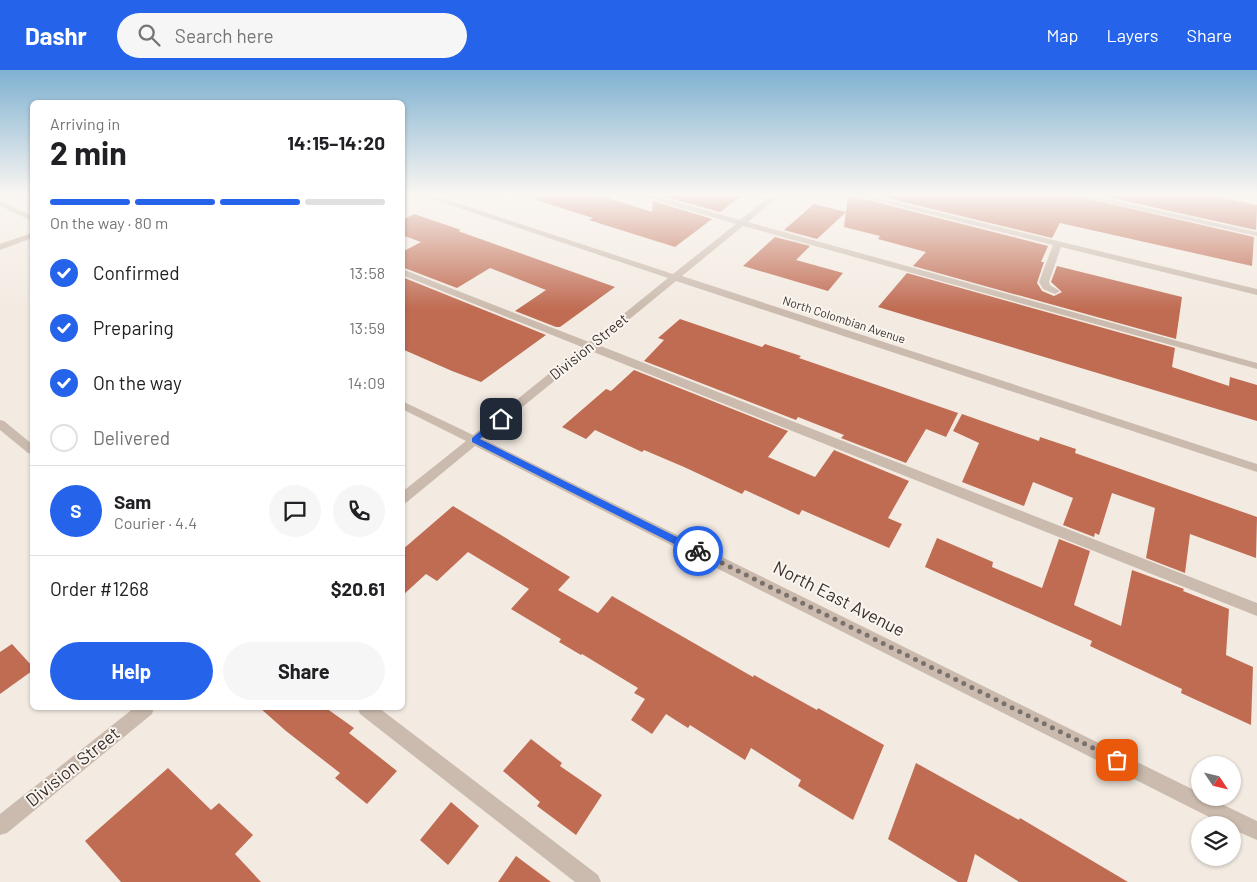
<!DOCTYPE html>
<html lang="en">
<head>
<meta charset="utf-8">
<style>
  body { margin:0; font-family:Barlow,sans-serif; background:#f6f6f6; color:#202124; height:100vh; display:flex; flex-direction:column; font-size:19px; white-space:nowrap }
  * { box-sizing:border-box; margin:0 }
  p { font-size:16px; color:#757577 }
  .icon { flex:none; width:28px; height:28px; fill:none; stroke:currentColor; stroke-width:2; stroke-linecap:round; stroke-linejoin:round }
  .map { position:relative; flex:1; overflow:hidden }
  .sheet { position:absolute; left:30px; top:30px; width:375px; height:610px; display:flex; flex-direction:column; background:#fff; border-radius:8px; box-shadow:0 1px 4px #0004 }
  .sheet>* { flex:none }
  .needle { width:32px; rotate:125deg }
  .controls { position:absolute; left:1191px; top:686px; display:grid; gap:10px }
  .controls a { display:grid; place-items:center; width:50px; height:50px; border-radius:50%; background:#fff; box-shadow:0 1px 4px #0004; font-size:25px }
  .pin { position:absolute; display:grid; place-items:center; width:42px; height:42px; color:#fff; margin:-21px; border-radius:10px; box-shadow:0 2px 8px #0006 }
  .courier { position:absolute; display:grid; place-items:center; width:50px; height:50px; margin:-25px; border:4px solid #2563eb; border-radius:50%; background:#fff; color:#222; box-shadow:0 1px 6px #0007 }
  .headline em { font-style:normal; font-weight:700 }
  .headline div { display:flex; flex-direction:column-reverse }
  .headline { display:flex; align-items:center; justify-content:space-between; height:85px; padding:0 20px }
  h1 { font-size:32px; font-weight:700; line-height:38px }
  .bar { display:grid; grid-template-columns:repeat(4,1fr); gap:8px 5px; align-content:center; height:60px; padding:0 20px }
  .bar i { height:6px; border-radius:4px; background:#e0e0e0 }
  .bar .selected { background:#2563eb }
  .bar p { grid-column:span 4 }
  .line { display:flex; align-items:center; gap:12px; padding:0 20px; border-top:1px solid #e0e0e0 }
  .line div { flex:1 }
  .round { display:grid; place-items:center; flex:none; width:52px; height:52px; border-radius:26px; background:#f6f6f6 }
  ol { padding:0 20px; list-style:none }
  li { display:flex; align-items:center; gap:15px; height:55px }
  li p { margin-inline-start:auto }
  li .icon { padding:5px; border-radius:50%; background:#2563eb; color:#fff; stroke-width:4 }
  li:last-child { color:#757577 }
  li i { width:28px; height:28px; border:2px solid #e0e0e0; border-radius:50% }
  .primary-button { display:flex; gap:10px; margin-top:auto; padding:10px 20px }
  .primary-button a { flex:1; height:58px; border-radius:30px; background:#2563eb; color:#fff; font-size:20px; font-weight:700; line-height:58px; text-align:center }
  .primary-button a+a { background:#f6f6f6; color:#202124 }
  header { display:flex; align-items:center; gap:30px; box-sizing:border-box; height:70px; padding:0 25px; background:#2563eb; color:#fff }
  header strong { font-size:24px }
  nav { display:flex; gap:28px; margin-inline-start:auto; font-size:18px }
  .search { width:350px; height:45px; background:#f6f6f6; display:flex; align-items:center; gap:12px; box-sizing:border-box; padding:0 18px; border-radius:28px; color:#757577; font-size:19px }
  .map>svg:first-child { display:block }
  .building { fill:#c06c53 }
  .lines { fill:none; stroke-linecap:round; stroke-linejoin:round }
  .minor { fill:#cbbbae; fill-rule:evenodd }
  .route { fill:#2563eb }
  .done { stroke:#7b716c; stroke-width:5; stroke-dasharray:0 9 }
  .labels { text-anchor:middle; stroke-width:4; stroke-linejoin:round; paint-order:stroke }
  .far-street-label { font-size:12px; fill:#3a302c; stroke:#faf5ef }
  .street-label { font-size:15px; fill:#3a302c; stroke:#faf5ef }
  .near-street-label { font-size:18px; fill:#3a302c; stroke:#faf5ef }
</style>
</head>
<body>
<header>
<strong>Dashr</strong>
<div class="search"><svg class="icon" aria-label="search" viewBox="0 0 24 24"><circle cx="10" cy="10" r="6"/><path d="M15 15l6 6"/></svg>Search here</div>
<nav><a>Map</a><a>Layers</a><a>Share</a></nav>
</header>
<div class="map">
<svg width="1257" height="812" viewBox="0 0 1257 812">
  <rect width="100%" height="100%" fill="#f3ebe2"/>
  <g class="building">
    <path d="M536,125H598L652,142L653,131L712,149L675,177L589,150L593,148L536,130Z"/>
    <path d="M658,125H743L720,142Z"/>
    <path d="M848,125L1048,176L1041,192H1044L1037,213L1042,221L1054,226L1062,222L1051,212L1057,196L1182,227L1176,269L913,196L926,182L878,169L880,166L844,157Z"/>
    <path d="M874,125H1072L1254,167L1252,196L1060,153L1052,168Z"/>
    <path d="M1098,125H1210L1257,135L1256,160Z"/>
    <path d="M814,134L846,142L817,169L784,160Z"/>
    <path d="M414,144L461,160L458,161L615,217L560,257H556L515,241L546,220L490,198L457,218L402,197V182L421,172L402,165V150Z"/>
    <path d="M775,167L810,176L796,190L843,203L828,221L743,196Z"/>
    <path d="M907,203L1175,278L1172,297L1229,316L1230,307L1257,315V351L878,237Z"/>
    <path d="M402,207L504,248L546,265L481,312L452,301L402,279Z"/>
    <path d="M680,249L762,277L765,274L801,286L799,288L958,343L946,367L926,359L906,393L841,368L844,365L798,347L796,350L644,291L664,270L658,268Z"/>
    <path d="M634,300L788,361L768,387L815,407L834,380L909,411L888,448L902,454L889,478L802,440L799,445L745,420L742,424L684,397L644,380L642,382L595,360L586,369L562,357L606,319L611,321Z"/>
    <path d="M962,344L1039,371L1040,367L1076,379L1075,383L1257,447L1256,488L1190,464L1185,503L1146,488L1155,438L1112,423L1099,465L1095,463L1094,467L1063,455L1073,428L1033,412L1024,436L962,412L979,373L953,361Z"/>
    <path d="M453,436L570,507L558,520L598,543L612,526L753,607L754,605L817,640L818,638L884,675L853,750L798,716L801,710L751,678L745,690L690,655L688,658L666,644L652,664L631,650L645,629L634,623L638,618L582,584L581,585L559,572L561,569L511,539L529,519L468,482L437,511L426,504L402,526V480Z"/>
    <path d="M937,468L993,492L992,497L1042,518L1059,469L1090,481L1074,535L1121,556L1132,500L1184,519L1183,521L1229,539L1226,585L1253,597L1251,655L1181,623L1182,619L1090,576L1092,571L925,497Z"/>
    <path d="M12,574L32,596V601L0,624V582Z"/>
    <path d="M260,638H326L354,658L349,663L397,701L367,734L335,708L340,703L286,661Z"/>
    <path d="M531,669L562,693L560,696L602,725L576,765L537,736L540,732L503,701Z"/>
    <path d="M916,693L1019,750L1020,748L1128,812H1019L975,784L967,812H958L888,769Z"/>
    <path d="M168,698L211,740L219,733L253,765L235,784L261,812H121L85,771Z"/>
    <path d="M451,732L479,756L448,795L420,770Z"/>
    <path d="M516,786L551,812H498Z"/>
  </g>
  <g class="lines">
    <g class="minor">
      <path d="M420,125H432L673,204L736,154L638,125H651L740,150L771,125H780L748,152L1257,293V299L743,156L682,206L1257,394V402L676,211L598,275L1257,533V546L591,281L483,369L1200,723V728H1209L1257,751V770L1232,759V755H1225L475,376L407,432L402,434V422L466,371L402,339V331L473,365L582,277L402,205V199L589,272L668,208Z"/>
      <path d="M853,125H866L1257,219V225L1061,177L1049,212L1050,215L1060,221L1055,224L1043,219L1039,212L1053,175Z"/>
      <path d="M1074,125H1089L1257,162V166Z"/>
      <path d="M0,131L32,146V151L0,136Z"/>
      <path d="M32,163V168L0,180V174Z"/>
      <path d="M0,350L4,351L32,374V384L28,383L0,360Z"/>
      <path d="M134,638H154L152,644L7,763L0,765V744Z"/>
      <path d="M358,638H379L598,805L601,812H575L360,644Z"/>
    </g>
  </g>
  <linearGradient id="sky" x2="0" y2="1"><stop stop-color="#7fb1d1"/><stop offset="0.52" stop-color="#faf6f2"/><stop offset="1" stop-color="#faf6f2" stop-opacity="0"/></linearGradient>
  <rect width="1257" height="239" fill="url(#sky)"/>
  <path class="route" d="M498,347L504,349L480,369L701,479V484H694L472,372V368Z"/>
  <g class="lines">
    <path class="done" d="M698,481L1117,690"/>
  </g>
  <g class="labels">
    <g class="far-street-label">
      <text transform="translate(844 250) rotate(18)" y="4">North Colombian Avenue</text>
    </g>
    <g class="street-label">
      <text transform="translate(589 277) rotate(-39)" y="5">Division Street</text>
    </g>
    <g class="near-street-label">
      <text transform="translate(839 529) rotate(27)" y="6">North East Avenue</text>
      <text transform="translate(73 697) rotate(-39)" y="6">Division Street</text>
    </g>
  </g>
</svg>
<div class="controls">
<a><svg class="needle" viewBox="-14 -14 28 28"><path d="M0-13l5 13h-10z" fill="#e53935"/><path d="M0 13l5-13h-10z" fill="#757577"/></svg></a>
<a><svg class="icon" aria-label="layers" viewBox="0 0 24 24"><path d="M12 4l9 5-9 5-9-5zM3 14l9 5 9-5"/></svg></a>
</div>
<div class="pin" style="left:1117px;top:690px;background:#ea580c"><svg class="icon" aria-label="bag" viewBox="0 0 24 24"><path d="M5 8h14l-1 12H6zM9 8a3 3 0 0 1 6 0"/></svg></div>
<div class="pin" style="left:501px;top:349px;background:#1f2937"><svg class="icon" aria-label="home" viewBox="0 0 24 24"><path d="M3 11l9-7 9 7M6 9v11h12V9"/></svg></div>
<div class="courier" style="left:698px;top:481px"><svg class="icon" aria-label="bike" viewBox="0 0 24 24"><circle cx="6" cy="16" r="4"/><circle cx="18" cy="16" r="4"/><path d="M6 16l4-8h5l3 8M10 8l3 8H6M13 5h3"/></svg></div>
<section class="sheet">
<div class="headline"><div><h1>2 min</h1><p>Arriving in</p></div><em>14:15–14:20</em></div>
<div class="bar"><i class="selected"></i><i class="selected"></i><i class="selected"></i><i></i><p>On the way · 80 m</p></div>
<ol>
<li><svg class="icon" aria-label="check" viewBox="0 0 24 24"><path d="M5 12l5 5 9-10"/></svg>Confirmed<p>13:58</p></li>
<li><svg class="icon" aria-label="check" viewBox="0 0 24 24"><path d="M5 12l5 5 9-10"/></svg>Preparing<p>13:59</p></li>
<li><svg class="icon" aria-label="check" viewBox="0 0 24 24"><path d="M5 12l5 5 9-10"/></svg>On the way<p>14:09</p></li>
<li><i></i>Delivered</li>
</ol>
<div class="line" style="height:90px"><b class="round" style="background:#2563eb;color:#fff">S</b><div><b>Sam</b><p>Courier · 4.4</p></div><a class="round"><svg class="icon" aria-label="chat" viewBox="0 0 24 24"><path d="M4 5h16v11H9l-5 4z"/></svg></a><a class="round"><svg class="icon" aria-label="phone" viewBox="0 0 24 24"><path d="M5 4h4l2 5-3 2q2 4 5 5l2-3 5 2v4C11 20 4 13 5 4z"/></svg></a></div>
<div class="line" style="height:65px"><div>Order #1268</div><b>$20.61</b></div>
<div class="primary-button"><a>Help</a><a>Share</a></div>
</section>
</div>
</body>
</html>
